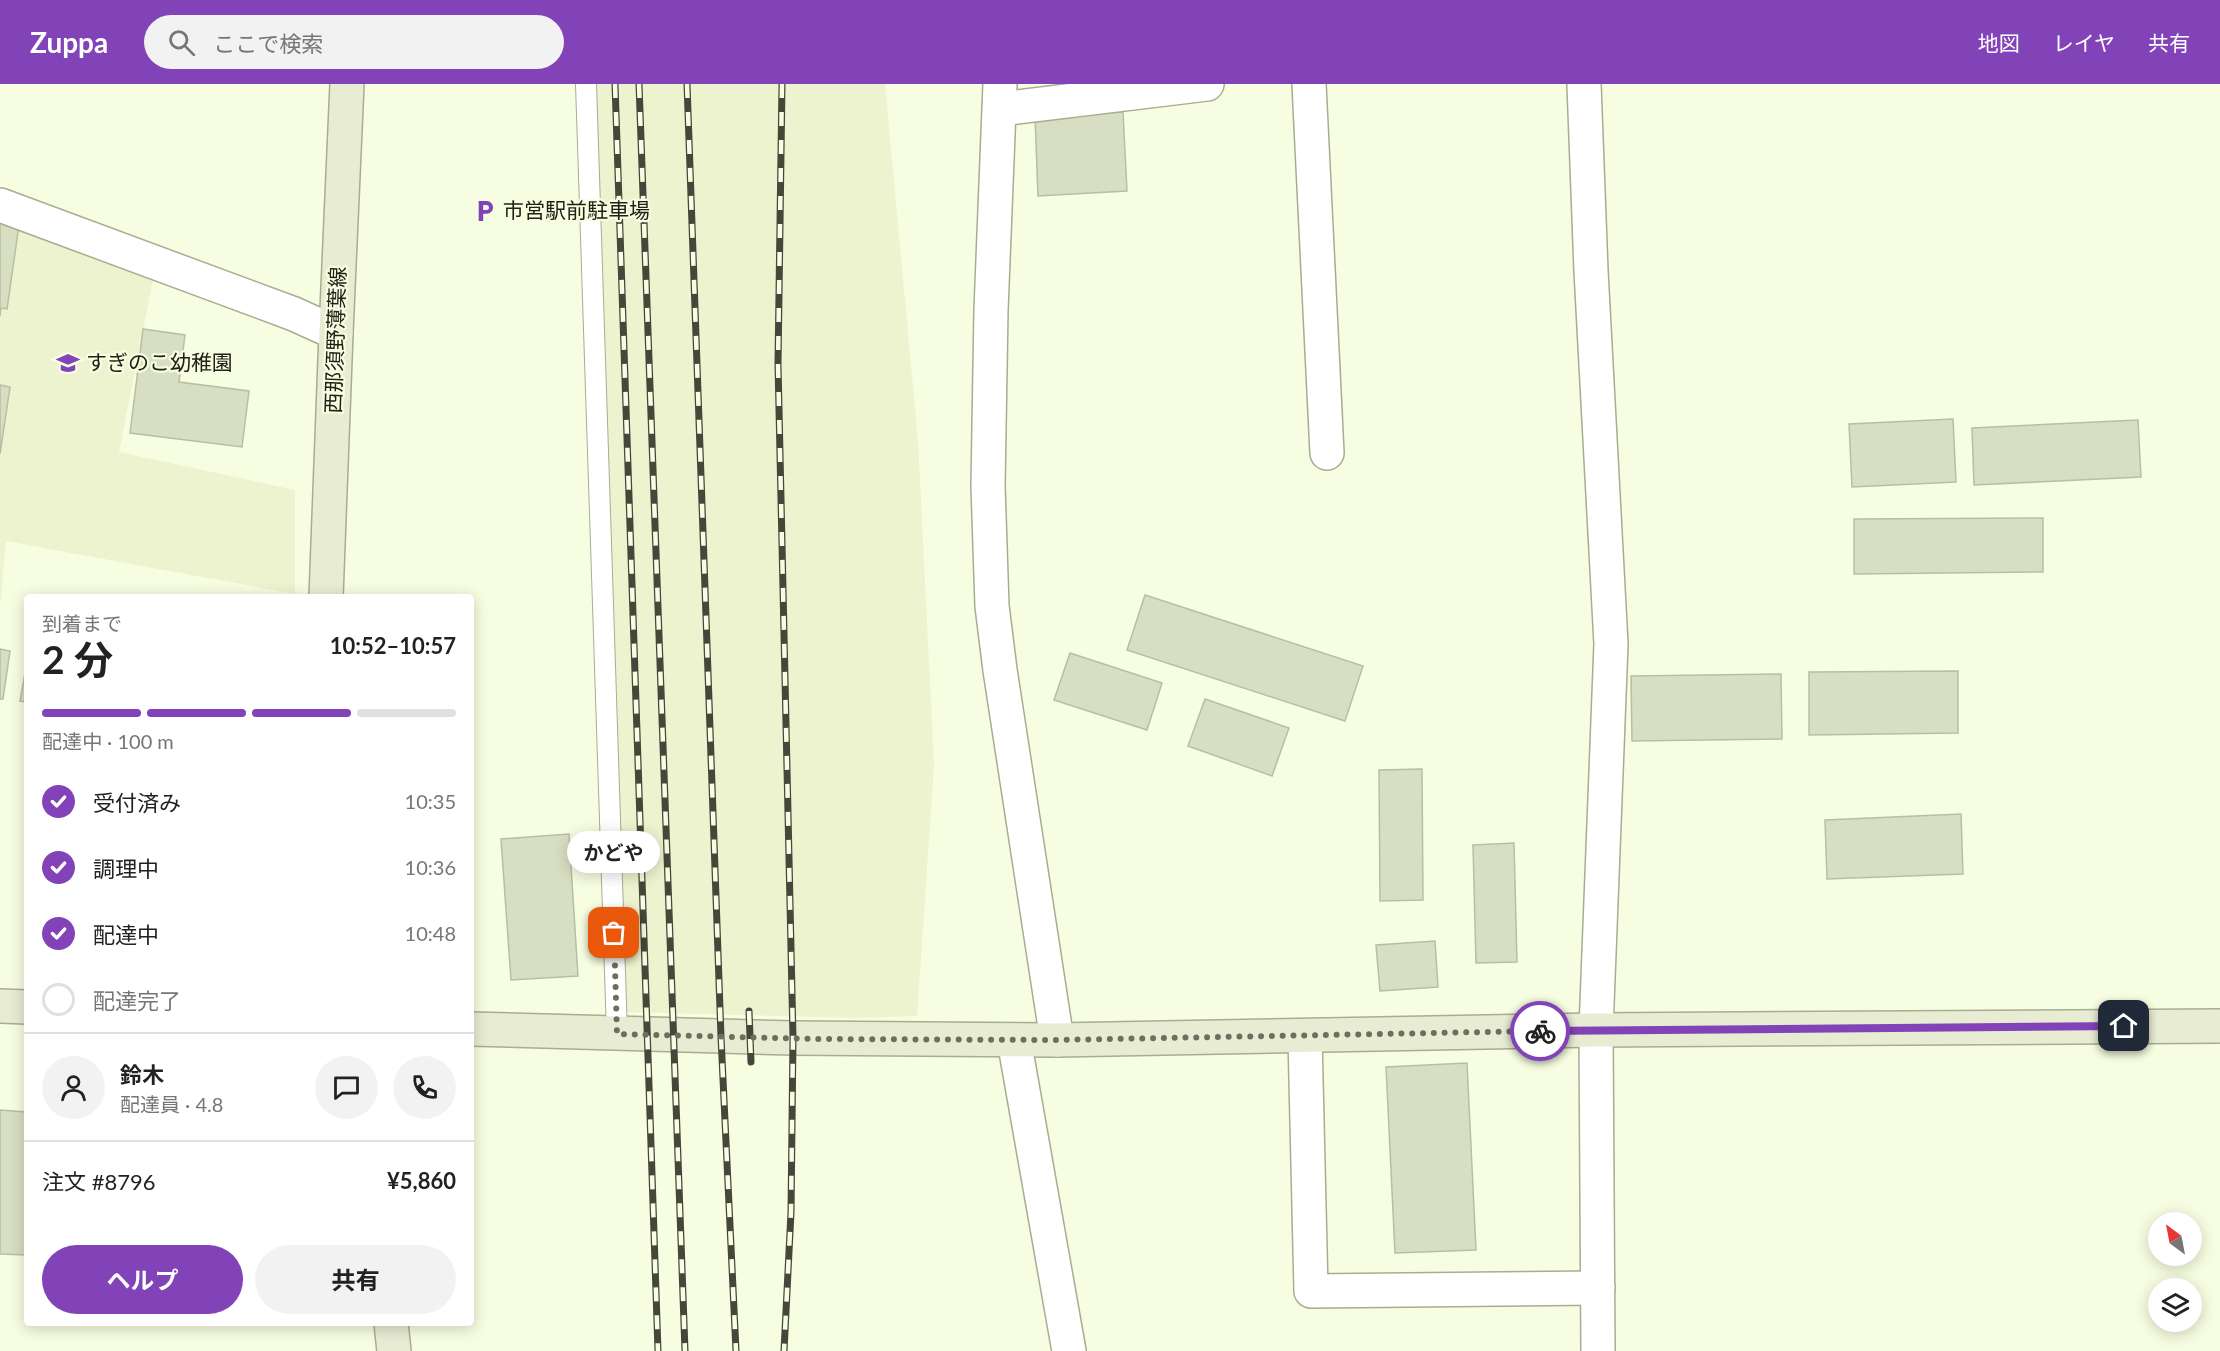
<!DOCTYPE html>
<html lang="ja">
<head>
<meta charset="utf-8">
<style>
  body { margin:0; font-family:Lato,"Noto Sans JP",sans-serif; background:#f2f2f2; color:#222; height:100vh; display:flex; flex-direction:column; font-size:22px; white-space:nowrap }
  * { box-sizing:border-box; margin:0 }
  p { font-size:20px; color:#767676 }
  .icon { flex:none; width:33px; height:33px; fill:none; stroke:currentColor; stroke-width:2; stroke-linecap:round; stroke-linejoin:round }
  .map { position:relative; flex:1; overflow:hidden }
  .drawer { position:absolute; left:24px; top:510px; width:450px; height:732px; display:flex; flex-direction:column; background:#fff; border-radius:6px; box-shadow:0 3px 15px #0003 }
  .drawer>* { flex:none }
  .needle { width:39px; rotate:328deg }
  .fabs { position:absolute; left:2148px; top:1128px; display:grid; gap:12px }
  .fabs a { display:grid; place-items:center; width:54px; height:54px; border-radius:50%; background:#fff; box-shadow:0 3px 15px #0003; font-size:30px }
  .pin { position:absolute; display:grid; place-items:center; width:51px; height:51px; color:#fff; margin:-26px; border-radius:12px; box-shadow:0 3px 9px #0006 }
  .courier { position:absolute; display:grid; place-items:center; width:60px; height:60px; margin:-30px; border:4px solid #8243b8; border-radius:50%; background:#fff; color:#222; box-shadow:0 2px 8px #0007 }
  .bubble { position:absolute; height:42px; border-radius:21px; background:#fff; box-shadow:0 3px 15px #0003; font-size:20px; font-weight:700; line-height:42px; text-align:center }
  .summary em { font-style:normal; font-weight:700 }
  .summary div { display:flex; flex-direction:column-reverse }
  .summary { display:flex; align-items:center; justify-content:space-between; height:102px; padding:0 18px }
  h1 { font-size:39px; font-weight:700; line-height:45px }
  .bar { display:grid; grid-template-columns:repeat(4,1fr); gap:9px 6px; align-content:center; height:72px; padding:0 18px }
  .bar i { height:8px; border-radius:4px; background:#e0e0e0 }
  .bar .active { background:#8243b8 }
  .bar p { grid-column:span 4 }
  .line { display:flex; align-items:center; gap:15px; padding:0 18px; border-top:2px solid #e0e0e0 }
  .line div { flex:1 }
  .round { display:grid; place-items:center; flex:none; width:63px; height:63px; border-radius:32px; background:#f2f2f2 }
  ol { padding:0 18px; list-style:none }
  li { display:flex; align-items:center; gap:18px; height:66px }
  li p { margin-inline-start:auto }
  li .icon { padding:6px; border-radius:50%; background:#8243b8; color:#fff; stroke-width:4 }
  li:last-child { color:#767676 }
  li i { width:33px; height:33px; border:3px solid #e0e0e0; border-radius:50% }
  .button { display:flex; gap:12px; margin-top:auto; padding:12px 18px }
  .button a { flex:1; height:69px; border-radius:36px; background:#8243b8; color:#fff; font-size:24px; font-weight:700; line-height:69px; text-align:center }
  .button a+a { background:#f2f2f2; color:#222 }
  header { display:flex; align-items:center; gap:36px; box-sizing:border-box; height:84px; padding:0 30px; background:#8243b8; color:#fff }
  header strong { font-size:28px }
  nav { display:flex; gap:33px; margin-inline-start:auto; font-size:21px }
  .search { width:420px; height:54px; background:#f2f2f2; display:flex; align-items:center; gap:15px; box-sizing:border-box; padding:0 21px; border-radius:33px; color:#767676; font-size:22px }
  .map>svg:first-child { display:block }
  .built { fill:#ecf3ce }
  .building { fill:#d8dec2; stroke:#b8bea2; stroke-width:1.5 }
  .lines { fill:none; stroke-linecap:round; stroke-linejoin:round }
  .lane-casing { stroke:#a8ad92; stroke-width:22 }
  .street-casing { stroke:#a8ad92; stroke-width:36 }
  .secondary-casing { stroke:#a8ad92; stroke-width:36 }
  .lane { stroke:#fff; stroke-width:20 }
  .street { stroke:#fff; stroke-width:33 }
  .secondary { stroke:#e8ecd3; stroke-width:33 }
  .rail-casing { stroke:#444739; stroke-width:7 }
  .rail { stroke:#f7fde0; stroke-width:4.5; stroke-dasharray:14; stroke-linecap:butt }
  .done { stroke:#6b6f5d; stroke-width:6; stroke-dasharray:0 10.8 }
  .route { stroke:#8243b8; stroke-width:8 }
  .labels { text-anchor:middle; stroke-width:4.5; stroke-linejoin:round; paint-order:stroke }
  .poi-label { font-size:21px; fill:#202217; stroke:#f7fde0; text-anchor:start }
  .street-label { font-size:21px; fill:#202217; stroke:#f7fde0 }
</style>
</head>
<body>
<header>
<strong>Zuppa</strong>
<div class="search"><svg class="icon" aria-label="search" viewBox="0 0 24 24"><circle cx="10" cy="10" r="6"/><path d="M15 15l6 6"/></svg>ここで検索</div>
<nav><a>地図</a><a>レイヤ</a><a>共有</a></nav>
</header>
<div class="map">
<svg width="2220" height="1267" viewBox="0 0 2220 1267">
  <rect width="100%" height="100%" fill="#f7fde0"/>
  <g class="built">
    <path d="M594,0H885L918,357L934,681L917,932L858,934L625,928Z"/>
    <path d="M0,131L154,190L119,368L295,406V510L6,457L0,522Z"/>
  </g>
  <g class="building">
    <path d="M1123,28L1127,107L1038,112L1035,33Z"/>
    <path d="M0,138L19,141L7,225L1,224L0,232Z"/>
    <path d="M143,245L185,251L179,298L249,307L242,363L130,349Z"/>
    <path d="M0,301L10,303L0,370Z"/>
    <path d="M1953,335L1956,398L1852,403L1849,340Z"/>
    <path d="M2138,336L2141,393L1974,401L1972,344Z"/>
    <path d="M2043,434V488L1854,490V435Z"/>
    <path d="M1145,511L1363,582L1345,637L1127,566Z"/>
    <path d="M0,565L10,567L3,615H0Z"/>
    <path d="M1070,569L1162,599L1147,646L1054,616Z"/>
    <path d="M27,578V618L20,617Z"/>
    <path d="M1958,587V649L1809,651V588Z"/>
    <path d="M1781,590L1782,655L1632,657L1631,592Z"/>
    <path d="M1205,615L1289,644L1272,692L1188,662Z"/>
    <path d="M1422,685L1423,816L1380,817L1379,686Z"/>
    <path d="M1961,730L1963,790L1827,795L1825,736Z"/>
    <path d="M569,750L578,892L511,896L501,755Z"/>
    <path d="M1514,759L1517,878L1476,879L1473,761Z"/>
    <path d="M1435,857L1438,903L1380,907L1376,861Z"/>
    <path d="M1467,979L1476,1166L1395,1169L1386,983Z"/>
    <path d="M0,1026L27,1028V1171L0,1170Z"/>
  </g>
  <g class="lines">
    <g class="lane-casing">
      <path id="lane" d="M586,0L617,950"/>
    </g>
    <g class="street-casing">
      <g id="street">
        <path d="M1000,0L991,226L988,402L992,522L1000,586L1057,956"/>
        <path d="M1309,0L1327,369"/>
        <path d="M1584,0L1591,187L1611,560L1596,946L1598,1267"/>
        <path d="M1000,25L1207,0"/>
        <path d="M0,121L294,230L336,249"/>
        <path d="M1305,953L1311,1207L1598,1204"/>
        <path d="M1014,956L1069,1267"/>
      </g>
    </g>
    <g class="secondary-casing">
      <g id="secondary">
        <path d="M326,513L336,249L347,0"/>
        <path d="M0,922L27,923"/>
        <path d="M471,945L793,954L1057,956L1596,946L2220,942"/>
        <path d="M391,1239L394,1267"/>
      </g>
    </g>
    <use href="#lane" class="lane"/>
    <use href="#street" class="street"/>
    <use href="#secondary" class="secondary"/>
    <g class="rail-casing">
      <g id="rail">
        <path d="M615,0L658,1267"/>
        <path d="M639,0L685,1267"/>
        <path d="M687,0L721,953L736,1267"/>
        <path d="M782,0L778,280L793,954L791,1128L784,1267"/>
        <path d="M749,927L751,978"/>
      </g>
    </g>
    <use href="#rail" class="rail"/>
  </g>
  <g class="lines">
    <path class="done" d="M614,849L617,950L816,955L1057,956L1540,947"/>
    <path class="route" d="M1540,947L2124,942"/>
  </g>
  <defs>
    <g id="parking-bare" transform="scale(1.8)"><path d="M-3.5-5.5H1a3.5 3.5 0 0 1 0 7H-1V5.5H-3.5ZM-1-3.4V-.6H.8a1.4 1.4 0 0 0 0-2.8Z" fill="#8243b8" stroke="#f7fde0" stroke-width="2.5" paint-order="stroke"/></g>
    <g id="school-bare" transform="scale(1.8)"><path d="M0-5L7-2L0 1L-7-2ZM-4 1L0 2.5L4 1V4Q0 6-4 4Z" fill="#8243b8" stroke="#f7fde0" stroke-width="2.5" paint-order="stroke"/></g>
  </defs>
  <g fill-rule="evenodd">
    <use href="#parking-bare" x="485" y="127"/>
    <use href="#school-bare" x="68" y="279"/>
  </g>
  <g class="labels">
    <g class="poi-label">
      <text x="503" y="134">市営駅前駐車場</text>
      <text x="86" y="286">すぎのこ幼稚園</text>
    </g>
    <g class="street-label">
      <text transform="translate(336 256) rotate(-88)" y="7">西那須野薄葉線</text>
    </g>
  </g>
</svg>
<div class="fabs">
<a><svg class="needle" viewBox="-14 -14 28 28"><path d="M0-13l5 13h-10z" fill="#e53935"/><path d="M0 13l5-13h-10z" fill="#767676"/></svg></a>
<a><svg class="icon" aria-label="layers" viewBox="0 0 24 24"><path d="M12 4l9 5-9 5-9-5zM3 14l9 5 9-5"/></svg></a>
</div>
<div class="pin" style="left:614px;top:849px;background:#ea580c"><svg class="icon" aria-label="bag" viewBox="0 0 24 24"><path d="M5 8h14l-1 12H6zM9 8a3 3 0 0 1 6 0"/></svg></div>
<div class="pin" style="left:2124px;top:942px;background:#1f2937"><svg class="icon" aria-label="home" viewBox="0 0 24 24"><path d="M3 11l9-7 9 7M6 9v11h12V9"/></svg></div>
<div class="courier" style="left:1540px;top:947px"><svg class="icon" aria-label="bike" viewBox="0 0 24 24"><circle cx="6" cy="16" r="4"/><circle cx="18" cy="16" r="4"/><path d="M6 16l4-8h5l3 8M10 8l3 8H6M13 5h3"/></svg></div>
<div class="bubble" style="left:567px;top:747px;width:93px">かどや</div>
<section class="drawer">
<div class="summary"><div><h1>2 分</h1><p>到着まで</p></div><em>10:52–10:57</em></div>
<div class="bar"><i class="active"></i><i class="active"></i><i class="active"></i><i></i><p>配達中 · 100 m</p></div>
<ol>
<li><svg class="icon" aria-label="check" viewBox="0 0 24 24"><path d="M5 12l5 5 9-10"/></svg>受付済み<p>10:35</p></li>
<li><svg class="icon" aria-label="check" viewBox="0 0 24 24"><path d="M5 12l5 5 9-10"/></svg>調理中<p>10:36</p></li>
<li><svg class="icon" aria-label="check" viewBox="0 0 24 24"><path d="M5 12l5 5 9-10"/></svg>配達中<p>10:48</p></li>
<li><i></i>配達完了</li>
</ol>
<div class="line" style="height:108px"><a class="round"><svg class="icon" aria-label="person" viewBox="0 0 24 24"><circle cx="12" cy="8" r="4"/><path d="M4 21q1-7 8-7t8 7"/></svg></a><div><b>鈴木</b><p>配達員 · 4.8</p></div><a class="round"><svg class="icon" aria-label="chat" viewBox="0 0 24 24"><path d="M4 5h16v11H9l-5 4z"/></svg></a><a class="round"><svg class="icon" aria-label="phone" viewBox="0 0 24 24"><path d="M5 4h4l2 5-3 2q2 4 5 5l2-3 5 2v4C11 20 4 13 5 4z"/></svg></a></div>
<div class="line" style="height:78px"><div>注文 #8796</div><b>¥5,860</b></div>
<div class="button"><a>ヘルプ</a><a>共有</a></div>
</section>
</div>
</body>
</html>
